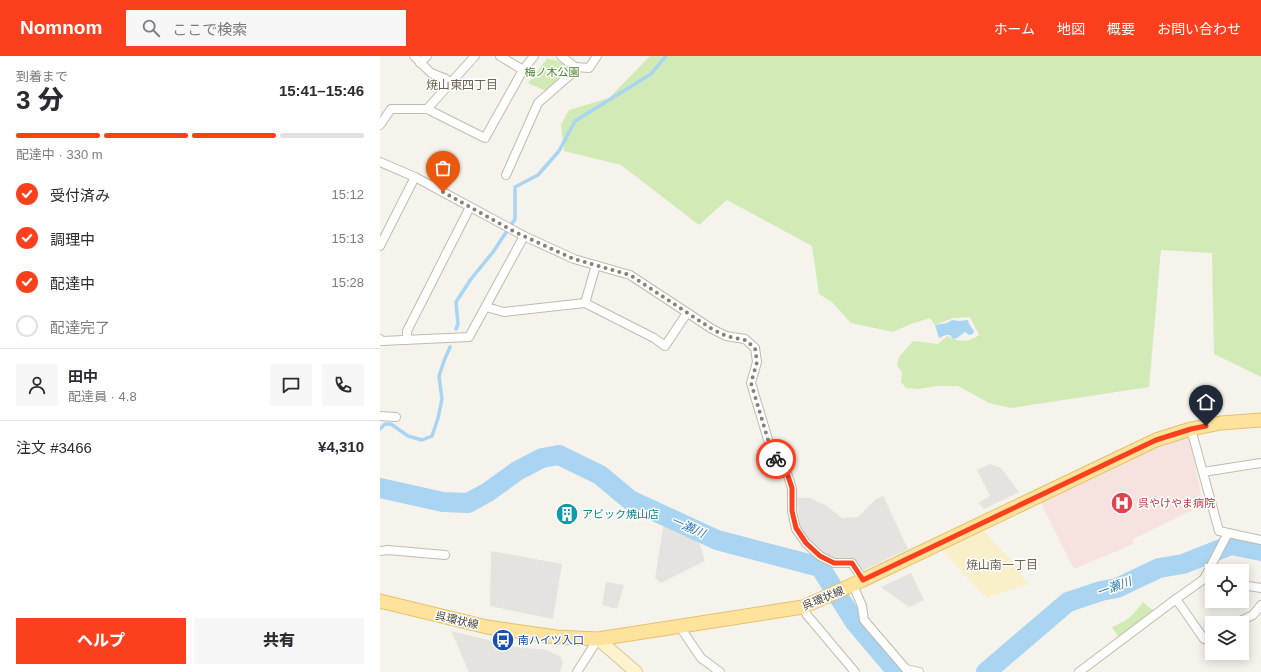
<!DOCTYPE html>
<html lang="ja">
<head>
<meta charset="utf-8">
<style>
  body { margin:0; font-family:Helvetica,"Noto Sans JP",sans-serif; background:#f7f7f7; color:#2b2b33; height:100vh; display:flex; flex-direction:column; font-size:15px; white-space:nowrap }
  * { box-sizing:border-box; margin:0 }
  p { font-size:13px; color:#7c7c81 }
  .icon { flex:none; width:22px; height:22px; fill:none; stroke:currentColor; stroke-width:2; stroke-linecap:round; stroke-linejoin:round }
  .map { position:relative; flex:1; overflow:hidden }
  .side { display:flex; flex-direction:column; background:#fff; width:380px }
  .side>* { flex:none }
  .controls { position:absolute; left:825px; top:508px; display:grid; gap:8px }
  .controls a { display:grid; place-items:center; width:44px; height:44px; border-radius:0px; background:#fff; box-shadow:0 2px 10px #0003; font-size:20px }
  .pin { position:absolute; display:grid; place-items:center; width:34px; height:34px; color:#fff; margin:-41px -17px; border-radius:50% 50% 50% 0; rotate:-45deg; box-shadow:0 0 4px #0007 }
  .pin .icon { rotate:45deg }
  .courier { position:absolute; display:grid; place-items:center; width:40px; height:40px; margin:-20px; border:3px solid #fc3f1d; border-radius:50%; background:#fff; color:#222; box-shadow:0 1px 5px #0007 }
  .headline em { font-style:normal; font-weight:800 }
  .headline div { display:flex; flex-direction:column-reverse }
  .headline { display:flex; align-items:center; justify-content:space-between; height:68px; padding:0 16px }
  h1 { font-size:26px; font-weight:800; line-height:30px }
  .bar { display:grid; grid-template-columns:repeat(4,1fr); gap:6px 4px; align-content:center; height:48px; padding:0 16px }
  .bar i { height:5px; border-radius:3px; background:#e1e1e2 }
  .bar .selected { background:#fc3f1d }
  .bar p { grid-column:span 4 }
  .line { display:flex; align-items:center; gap:10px; padding:0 16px; border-top:1px solid #e1e1e2 }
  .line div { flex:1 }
  .round { display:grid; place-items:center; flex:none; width:42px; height:42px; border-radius:0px; background:#f7f7f7 }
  ol { padding:0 16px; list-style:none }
  li { display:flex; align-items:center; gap:12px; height:44px }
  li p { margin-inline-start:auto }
  li .icon { padding:4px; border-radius:50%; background:#fc3f1d; color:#fff; stroke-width:4 }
  li:last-child { color:#7c7c81 }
  li i { width:22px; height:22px; border:2px solid #e1e1e2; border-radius:50% }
  .primary-button { display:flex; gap:8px; margin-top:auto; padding:8px 16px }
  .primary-button a { flex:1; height:46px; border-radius:0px; background:#fc3f1d; color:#fff; font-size:16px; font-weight:800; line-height:46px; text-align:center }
  .primary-button a+a { background:#f7f7f7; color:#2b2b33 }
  header { display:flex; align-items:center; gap:24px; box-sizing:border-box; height:56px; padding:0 20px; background:#fc3f1d; color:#fff }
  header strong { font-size:19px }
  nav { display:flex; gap:22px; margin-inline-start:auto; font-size:14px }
  .search { width:280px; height:36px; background:#f7f7f7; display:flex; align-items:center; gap:10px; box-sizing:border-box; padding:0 14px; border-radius:0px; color:#7c7c81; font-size:15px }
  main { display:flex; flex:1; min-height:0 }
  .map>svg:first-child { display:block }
  .medical { fill:#f6e3e0 }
  .green { fill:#d2eab5 }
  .sand { fill:#f9efc9 }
  .parking { fill:#e5e3e0 }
  .water { fill:#a9d4f2 }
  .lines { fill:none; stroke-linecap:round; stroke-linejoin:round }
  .stream { stroke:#a9d4f2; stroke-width:3.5 }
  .river { stroke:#a9d4f2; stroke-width:20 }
  .street-casing { stroke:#c2bbae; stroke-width:10 }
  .secondary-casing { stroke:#d6c79b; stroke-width:14 }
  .primary-casing { stroke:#e6c16a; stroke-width:15 }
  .street { stroke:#fff; stroke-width:8 }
  .secondary { stroke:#fff3cd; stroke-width:12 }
  .primary { stroke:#ffe39c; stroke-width:13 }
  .done { stroke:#878178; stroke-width:4; stroke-dasharray:0 7.2 }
  .route { stroke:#fc3f1d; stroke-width:5 }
  .labels { text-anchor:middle; stroke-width:3; stroke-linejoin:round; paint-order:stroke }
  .park-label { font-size:11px; fill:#4a7f2a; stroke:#fff }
  .health-label { font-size:11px; fill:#be3a42; stroke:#fff; text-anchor:start }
  .culture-label { font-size:11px; fill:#0d838f; stroke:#fff; text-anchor:start }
  .street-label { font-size:11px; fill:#4b4439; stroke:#fff }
  .transit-label { font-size:11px; fill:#164399; stroke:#fff; text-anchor:start }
  .neighbourhood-label { font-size:12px; fill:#6e6250; stroke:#fff }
  .water-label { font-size:12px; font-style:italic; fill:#2e7ab2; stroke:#fff }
</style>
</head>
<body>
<header>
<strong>Nomnom</strong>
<div class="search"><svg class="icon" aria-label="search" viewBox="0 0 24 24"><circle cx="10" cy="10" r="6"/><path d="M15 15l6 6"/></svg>ここで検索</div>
<nav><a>ホーム</a><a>地図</a><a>概要</a><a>お問い合わせ</a></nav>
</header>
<main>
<section class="side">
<div class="headline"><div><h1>3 分</h1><p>到着まで</p></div><em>15:41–15:46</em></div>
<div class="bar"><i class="selected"></i><i class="selected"></i><i class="selected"></i><i></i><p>配達中 · 330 m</p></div>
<ol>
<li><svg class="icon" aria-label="check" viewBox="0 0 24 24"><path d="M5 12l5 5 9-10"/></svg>受付済み<p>15:12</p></li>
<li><svg class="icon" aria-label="check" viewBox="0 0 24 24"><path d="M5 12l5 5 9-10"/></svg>調理中<p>15:13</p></li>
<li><svg class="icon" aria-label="check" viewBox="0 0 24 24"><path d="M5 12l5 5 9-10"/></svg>配達中<p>15:28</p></li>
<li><i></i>配達完了</li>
</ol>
<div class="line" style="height:72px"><a class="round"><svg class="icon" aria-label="person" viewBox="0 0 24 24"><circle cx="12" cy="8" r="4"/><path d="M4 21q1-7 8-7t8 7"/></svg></a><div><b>田中</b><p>配達員 · 4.8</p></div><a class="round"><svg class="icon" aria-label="chat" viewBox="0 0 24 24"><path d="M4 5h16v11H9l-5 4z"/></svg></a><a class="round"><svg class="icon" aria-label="phone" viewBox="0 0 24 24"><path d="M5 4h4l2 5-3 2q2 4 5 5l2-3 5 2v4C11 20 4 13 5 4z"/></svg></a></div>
<div class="line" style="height:52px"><div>注文 #3466</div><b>¥4,310</b></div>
<div class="primary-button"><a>ヘルプ</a><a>共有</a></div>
</section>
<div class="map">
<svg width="881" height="616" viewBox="0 0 881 616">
  <rect width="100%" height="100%" fill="#f6f3ec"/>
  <path class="medical" d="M807,381L810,383L823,449L753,483V488L694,513L660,445L775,391Z"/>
  <g class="green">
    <path d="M270,0H881V321L834,298L832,197L781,194L769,331L631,352L609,347L578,330H557L539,333L526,332L521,326L522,316L517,309L519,301L533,285L558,288L567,280C578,287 589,286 599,279L590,261L573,262L555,269L550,262L531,268L513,276L471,267L452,246L439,238L432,190L347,144L319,169L241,109L184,95L181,69L189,54L229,42Z"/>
    <path d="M167,3L175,4L190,11L187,18L166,35L148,27Z"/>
    <path d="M763,546L775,556L739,582L732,571C749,564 752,560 763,546Z"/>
  </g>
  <path class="sand" d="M603,475L643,516L640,518L649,528L606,542L562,494Z"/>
  <g class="parking">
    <path d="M610,408L621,412L639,436L604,453L598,447L610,440L597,414Z"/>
    <path d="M503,440L528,493L482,515L477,507L459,508L446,500L432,487L421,473L418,455L417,442H430L445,449L462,462L478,461L496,443Z"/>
    <path d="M284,466L319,486L325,505L281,527L275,522Z"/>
    <path d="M111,495L182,508L173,563L110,550Z"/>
    <path d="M531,517L544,544L529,551L501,531Z"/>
    <path d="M226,526L244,529L237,553L222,549Z"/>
    <path d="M71,575L141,592L163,593L180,600L183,607L180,616H89Z"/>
  </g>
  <path class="water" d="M572,264L579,265L588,264L589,268L594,275L593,278L589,279L585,276L577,282L573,283L570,279H566L559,282L555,269L567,267Z"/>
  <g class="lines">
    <g class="stream">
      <path d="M76,273L78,268L76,246L91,223L113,196L135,163V131L158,119L179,95L195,65L271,18L286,0"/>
      <path d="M0,373L5,368H11L28,380L42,384L52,380L58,362L62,343L59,320L64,305L70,291"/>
    </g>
    <g class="river">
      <path d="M0,432L63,446L88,447L108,436L137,415L162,402L179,399L220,419L250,444L337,484L440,511L474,565L512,610L519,616"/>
      <path d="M606,616L688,546L721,535L737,532L779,512L803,508L851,489L881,495"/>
    </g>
    <g class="street-casing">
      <g id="street">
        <path d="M34,0L51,17L66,23L70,27"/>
        <path d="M120,0L143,14"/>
        <path d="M181,0L195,11L209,12L217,0"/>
        <path d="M40,7L47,0"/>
        <path d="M47,53L105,82L143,14L154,0"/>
        <path d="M0,69L11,53H47L95,0"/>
        <path d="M0,106L35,121L144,180L194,203L250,219L332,273L346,280L365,283L375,292L377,306L371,327L392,397L408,420L412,432V455L416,473L426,487L440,500L454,507H472L483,524"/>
        <path d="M126,119L158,47L190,19L195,11"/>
        <path d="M0,190L35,121"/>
        <path d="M205,247L216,209"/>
        <path d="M106,251L124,256L205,247L274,282L285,290L307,257"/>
        <path d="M0,283L2,285L89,281L144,180"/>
        <path d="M27,284V275L90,151"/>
        <path d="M0,360L16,361"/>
        <path d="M811,373L839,475L881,484"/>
        <path d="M823,416L881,407"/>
        <path d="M0,495L8,494L65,499"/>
        <path d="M824,523L848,477"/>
        <path d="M832,524L824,523L796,543L824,583L832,579"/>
        <path d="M473,529L482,550L484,564L526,613L539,616"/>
        <path d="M862,529L881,532"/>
        <path d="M423,551L427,559L475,616"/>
        <path d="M856,567L873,559L881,549"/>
        <path d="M300,571L321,602L340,616"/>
        <path d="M197,616L218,583"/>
        <path d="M699,616L796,543"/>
      </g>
    </g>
    <g class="secondary-casing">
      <path id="secondary" d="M218,583L256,616"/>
    </g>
    <g class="primary-casing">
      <path id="primary" d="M0,545L107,571L176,581L218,583L423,551L483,524L776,384L811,373L841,367L881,364"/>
    </g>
    <use href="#street" class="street"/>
    <use href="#secondary" class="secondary"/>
    <use href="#primary" class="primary"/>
  </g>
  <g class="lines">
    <path class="done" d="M63,136L135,176L194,203L250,219L332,273L346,280L365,284L375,292L377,306L371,327L392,397L396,403"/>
    <path class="route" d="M396,403L408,420L412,432V455L416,472L426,487L440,500L454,507H472L483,524L776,384L811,373L826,370"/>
  </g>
  <defs>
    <g id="hospital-disc" transform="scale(1.15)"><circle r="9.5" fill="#e0444e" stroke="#fff"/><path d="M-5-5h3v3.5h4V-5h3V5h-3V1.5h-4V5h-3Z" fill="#fff"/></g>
    <g id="building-disc" transform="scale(1.15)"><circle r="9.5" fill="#0f9aa8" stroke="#fff"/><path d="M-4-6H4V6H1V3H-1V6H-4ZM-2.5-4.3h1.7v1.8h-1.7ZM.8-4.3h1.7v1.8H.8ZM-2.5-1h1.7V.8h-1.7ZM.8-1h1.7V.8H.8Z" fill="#fff"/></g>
    <g id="bus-disc" transform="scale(1.15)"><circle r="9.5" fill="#1a4fb4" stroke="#fff"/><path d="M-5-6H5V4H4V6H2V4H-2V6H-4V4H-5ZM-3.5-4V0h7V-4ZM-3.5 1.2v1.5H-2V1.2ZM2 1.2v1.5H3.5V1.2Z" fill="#fff"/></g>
  </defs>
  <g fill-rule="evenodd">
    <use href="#hospital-disc" x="742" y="447"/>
    <use href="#building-disc" x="187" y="458"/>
    <use href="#bus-disc" x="123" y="584"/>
  </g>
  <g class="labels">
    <g class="park-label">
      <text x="172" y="20">梅ノ木公園</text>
    </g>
    <g class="health-label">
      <text x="758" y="451">呉やけやま病院</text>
    </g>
    <g class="culture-label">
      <text x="202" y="462">アビック焼山店</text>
    </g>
    <g class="street-label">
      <text transform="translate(443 542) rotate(-23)" y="4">呉環状線</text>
      <text transform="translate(77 564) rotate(13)" y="4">呉環状線</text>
    </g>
    <g class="transit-label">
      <text x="138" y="588">南ハイツ入口</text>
    </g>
    <g class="neighbourhood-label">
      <text x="82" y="33">焼山東四丁目</text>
      <text x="622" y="513">焼山南一丁目</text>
    </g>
    <g class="water-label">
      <text transform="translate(308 471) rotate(24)" y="4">一瀬川</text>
      <text transform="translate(734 531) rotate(-20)" y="4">一瀬川</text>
    </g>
  </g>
</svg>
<div class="controls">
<a><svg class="icon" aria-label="locate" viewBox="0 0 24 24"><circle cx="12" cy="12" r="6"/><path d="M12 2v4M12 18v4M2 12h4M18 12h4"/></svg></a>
<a><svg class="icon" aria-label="layers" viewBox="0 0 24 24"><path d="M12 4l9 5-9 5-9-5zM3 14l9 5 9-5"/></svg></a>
</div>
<div class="pin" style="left:63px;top:136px;background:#ea580c"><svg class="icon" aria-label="bag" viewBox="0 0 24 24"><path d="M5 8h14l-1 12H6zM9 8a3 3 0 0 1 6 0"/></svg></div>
<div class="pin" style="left:826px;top:370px;background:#1f2937"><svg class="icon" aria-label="home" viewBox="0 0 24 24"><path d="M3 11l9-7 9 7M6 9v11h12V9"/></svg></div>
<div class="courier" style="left:396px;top:403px"><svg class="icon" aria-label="bike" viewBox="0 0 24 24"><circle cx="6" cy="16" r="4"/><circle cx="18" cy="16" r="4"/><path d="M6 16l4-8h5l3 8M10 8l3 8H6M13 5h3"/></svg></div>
</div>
</main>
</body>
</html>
